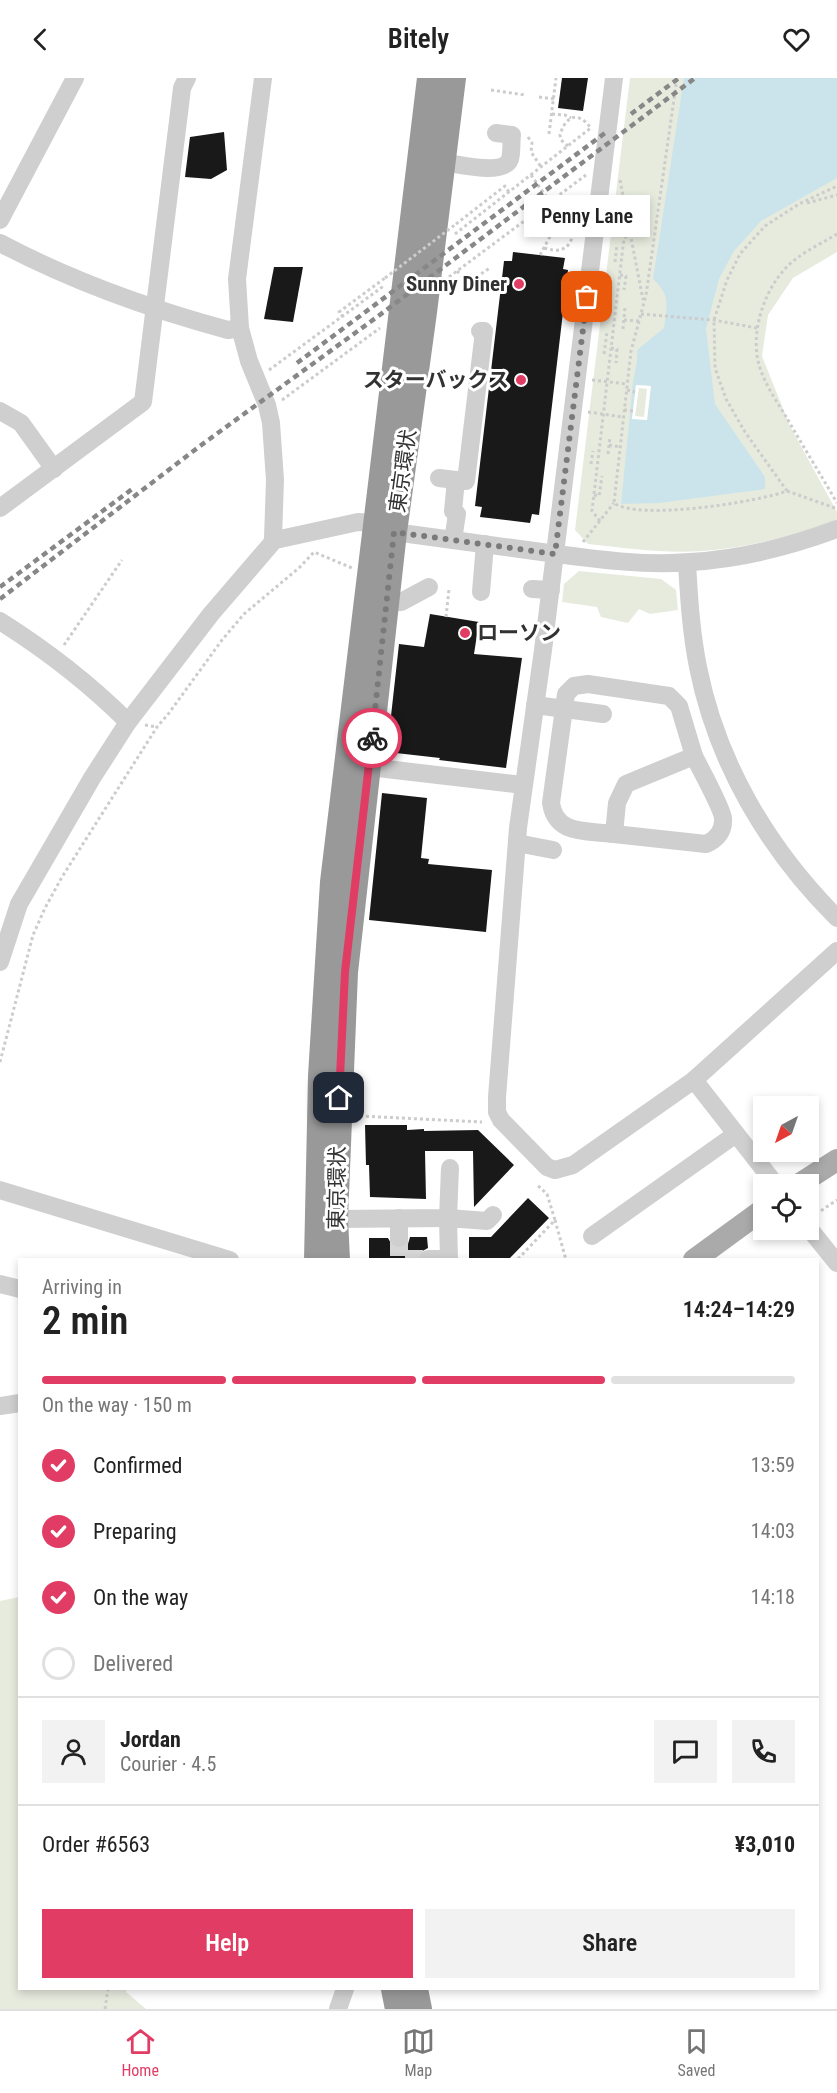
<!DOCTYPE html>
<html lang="en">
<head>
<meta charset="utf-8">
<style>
  body { margin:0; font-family:"Roboto Condensed","Noto Sans JP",sans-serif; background:#f2f2f2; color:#222; height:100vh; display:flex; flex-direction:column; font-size:22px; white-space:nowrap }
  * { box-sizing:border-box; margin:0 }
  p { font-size:20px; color:#767676 }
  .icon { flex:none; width:33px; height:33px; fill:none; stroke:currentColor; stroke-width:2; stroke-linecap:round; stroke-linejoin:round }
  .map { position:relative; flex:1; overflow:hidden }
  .sheet { position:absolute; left:18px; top:1180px; width:801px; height:732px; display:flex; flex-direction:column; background:#fff; border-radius:0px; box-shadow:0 3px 9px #0003 }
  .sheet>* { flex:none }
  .needle { width:39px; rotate:220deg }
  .controls { position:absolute; left:753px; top:1018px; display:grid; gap:12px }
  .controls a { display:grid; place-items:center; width:66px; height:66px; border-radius:0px; background:#fff; box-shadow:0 3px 9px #0003; font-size:30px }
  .pin { position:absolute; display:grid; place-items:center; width:51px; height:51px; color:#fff; margin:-26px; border-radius:12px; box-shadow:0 3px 9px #0006 }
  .courier { position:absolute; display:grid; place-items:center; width:60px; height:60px; margin:-30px; border:4px solid #e13c63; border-radius:50%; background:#fff; color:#222; box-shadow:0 2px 8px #0007 }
  .bubble { position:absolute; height:42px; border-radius:0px; background:#fff; box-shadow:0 3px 9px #0003; font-size:20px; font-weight:600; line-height:42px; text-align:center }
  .headline em { font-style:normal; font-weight:600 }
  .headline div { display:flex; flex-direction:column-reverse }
  .headline { display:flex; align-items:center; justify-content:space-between; height:102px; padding:0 24px }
  h1 { font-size:39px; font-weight:600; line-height:45px }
  .bar { display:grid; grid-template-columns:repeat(4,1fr); gap:9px 6px; align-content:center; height:72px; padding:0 24px }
  .bar i { height:8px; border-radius:4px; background:#e0e0e0 }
  .bar .active { background:#e13c63 }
  .bar p { grid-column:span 4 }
  .line { display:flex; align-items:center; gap:15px; padding:0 24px; border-top:2px solid #e0e0e0 }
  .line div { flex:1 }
  .round { display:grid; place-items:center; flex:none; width:63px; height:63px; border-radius:0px; background:#f2f2f2 }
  ol { padding:0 24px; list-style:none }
  li { display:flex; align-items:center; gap:18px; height:66px }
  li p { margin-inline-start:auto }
  li .icon { padding:6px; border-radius:50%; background:#e13c63; color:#fff; stroke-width:4 }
  li:last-child { color:#767676 }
  li i { width:33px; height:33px; border:3px solid #e0e0e0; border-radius:50% }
  .cta { display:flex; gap:12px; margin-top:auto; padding:12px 24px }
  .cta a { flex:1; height:69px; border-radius:0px; background:#e13c63; color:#fff; font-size:24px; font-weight:600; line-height:69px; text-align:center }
  .cta a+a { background:#f2f2f2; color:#222 }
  header { display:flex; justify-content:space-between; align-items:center; height:78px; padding:0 24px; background:#fff; font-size:27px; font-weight:600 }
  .menu { display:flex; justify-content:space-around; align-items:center; height:84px; border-top:2px solid #e0e0e0; background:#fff; font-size:16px; color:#767676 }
  .menu a { display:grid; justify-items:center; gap:3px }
  .menu .active { color:#e13c63 }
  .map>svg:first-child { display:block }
  .green { fill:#e7ebde }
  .water { fill:#cbe4eb; fill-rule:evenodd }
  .pier { fill:#fff; fill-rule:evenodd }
  .building { fill:#191919 }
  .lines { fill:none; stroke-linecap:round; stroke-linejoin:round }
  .minor-tunnel { stroke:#d6d6d6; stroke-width:18; stroke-dasharray:18 9; stroke-linecap:butt }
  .path { stroke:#ccc; stroke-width:3; stroke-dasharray:3 3; stroke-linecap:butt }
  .minor { stroke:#cfcfcf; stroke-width:18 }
  .major { stroke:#aaa; stroke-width:22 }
  .highway { stroke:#999; stroke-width:26 }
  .rail { stroke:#878787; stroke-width:4.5; stroke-dasharray:6 4.5; stroke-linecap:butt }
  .path-bridge { stroke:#ccc; stroke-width:3; stroke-dasharray:3 3; stroke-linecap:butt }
  .done { stroke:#7a7a7a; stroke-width:6; stroke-dasharray:0 10.8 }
  .route { stroke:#e13c63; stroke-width:8 }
  .poi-dot { fill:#e13c63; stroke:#fff; stroke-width:2 }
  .labels { text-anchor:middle; stroke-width:6; stroke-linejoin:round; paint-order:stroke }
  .poi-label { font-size:21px; font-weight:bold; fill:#323232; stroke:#fff; text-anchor:end }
  .street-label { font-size:21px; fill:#323232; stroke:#fff }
</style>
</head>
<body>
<header><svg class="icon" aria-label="back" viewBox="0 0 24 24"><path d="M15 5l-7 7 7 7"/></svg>Bitely<svg class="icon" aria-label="heart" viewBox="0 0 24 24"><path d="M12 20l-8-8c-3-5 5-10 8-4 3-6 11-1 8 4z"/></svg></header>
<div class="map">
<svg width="837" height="1931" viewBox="0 0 837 1931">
  <rect width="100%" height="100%" fill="#fff"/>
  <g class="green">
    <path d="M630,0H837V174L793,200L768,237L762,278L790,348L837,434V444C793,457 749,470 703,473C665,476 626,470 588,466L575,452Z"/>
    <path d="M579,493L661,501L676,512L678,532L650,536L639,531L628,545L601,539L597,529L562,524L564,506Z"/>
    <path d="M19,1519L20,1911H127L126,1914L146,1931H0V1523Z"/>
  </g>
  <path class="water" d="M684,0H837V100L761,143L734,173L719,201L706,251L715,326L765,399V411L659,425L621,426L633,304L637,283V272L664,250C667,227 671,218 653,201ZM636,307L650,308L647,342L632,340Z"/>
  <path class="pier" d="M636,307L651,308L647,342L632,341ZM639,310L647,311L644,339L635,338Z"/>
  <g class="building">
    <path d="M562,0H588L583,33L558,30Z"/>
    <path d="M224,54L227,92L211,101L185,99L190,59Z"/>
    <path d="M513,174L565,180L563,191L568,192L539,437L532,436L530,445L480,439L482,429L475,428L504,183H512Z"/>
    <path d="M274,189H303L293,244L264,241Z"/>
    <path d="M430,536L479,544L474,576L522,580L506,690L439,682L440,680L387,674L399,566L424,569Z"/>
    <path d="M382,715L427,720L421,780L429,781L428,786L492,792L486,854L369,842Z"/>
    <path d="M365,1047H407V1052L424,1051V1053L478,1052L514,1087L474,1129L473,1073H425L426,1121L370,1119L369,1087H366Z"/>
    <path d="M528,1120L549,1140L508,1182H469V1159H491Z"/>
    <path d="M410,1159H427L428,1170L419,1175L417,1182H369V1160H388L393,1169L400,1171L408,1166Z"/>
  </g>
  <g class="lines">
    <path class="minor-tunnel" d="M399,1160V1181H428"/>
    <g class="path">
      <path d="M677,0L646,217L631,273L614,425C638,443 757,424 787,413L745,354L726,321L715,290L714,242L727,202L740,176L765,148L799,126L837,108"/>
      <path d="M491,12L525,17"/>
      <path d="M539,19L554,21"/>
      <path d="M552,36L565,37L571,40"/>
      <path d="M549,56L556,0"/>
      <path d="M528,59L532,65L531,74L541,89"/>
      <path d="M568,68L561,62L560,57C566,37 578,33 591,50"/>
      <path d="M531,97L557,134"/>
      <path d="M620,102L643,222"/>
      <path d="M807,125L837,117"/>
      <path d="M456,146L505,108L509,114"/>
      <path d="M455,156L592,49"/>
      <path d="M837,156C819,167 798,176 784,192C765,213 753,248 757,277C760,300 776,322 788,342C804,370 821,397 837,425"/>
      <path d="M544,170C573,179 573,158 577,135"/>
      <path d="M540,177L554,151L557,134L580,136"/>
      <path d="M615,184L617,166"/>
      <path d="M457,193L464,200L471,203L491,189"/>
      <path d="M620,197L626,198L624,212"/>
      <path d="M449,199L586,97"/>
      <path d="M641,236L714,242L757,250"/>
      <path d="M343,239L339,234L385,200"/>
      <path d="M624,242L639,243"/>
      <path d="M623,251L625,229"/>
      <path d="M611,270L617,271L616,285"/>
      <path d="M604,276L607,254"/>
      <path d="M269,292L385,207"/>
      <path d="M592,302L627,306"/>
      <path d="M627,312L635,314"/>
      <path d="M282,322L380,250"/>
      <path d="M624,332L633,333"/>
      <path d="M588,334L623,339"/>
      <path d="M609,367L620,369"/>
      <path d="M608,376L610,359"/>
      <path d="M591,386L593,373"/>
      <path d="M787,413L835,430"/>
      <path d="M594,417L599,418L602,398"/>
      <path d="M600,443L592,433L624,160L630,156"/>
      <path d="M583,464L614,425"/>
      <path d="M446,539L449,511"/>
      <path d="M64,567L122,482"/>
      <path d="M145,647L157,649"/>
      <path d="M0,984L33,857L45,830L62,799L157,649L169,635L222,562L244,536L300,489L314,474L352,490"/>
      <path d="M360,1038L482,1044"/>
      <path d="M816,1136L837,1122"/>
      <path d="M555,1142L566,1182"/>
      <path d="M518,1181L555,1142L547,1116L537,1107"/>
      <path d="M105,1931L108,1911"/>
    </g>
    <g class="minor">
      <path d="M614,0L543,572L518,750L497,1019V1034L501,1042L547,1089L555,1092L573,1087L694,1002L837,873"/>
      <path d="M443,84C457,86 504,98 510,81C512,74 511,64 512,57L496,55"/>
      <path d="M0,142L75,0"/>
      <path d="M0,165C72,203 150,231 228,252L240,250"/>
      <path d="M0,333L21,345L54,391"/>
      <path d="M439,400L456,402L453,433L457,436L453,462"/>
      <path d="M456,402L466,403L484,253H480"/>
      <path d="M0,430L143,324L180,27L182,10L187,0"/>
      <path d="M394,454C446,461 497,468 549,475C595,481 643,488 690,484C741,481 789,469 837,451"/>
      <path d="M273,460L280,461L358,444L376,445"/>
      <path d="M687,485C689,520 691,554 698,589C717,685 768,771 837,840"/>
      <path d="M532,511L551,512"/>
      <path d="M481,514L485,466"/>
      <path d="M387,523L401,524L429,509"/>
      <path d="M0,543C46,572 90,606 128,644"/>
      <path d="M588,606L669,618L679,628L694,678L626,706L617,725L614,756C587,752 556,758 551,725L566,616L574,608Z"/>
      <path d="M535,627L603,636"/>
      <path d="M369,689L523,707"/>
      <path d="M614,756L706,766C717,761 724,753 723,740C722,730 700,690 694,678"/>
      <path d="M517,765L553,772"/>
      <path d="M0,884L19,826L92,700L128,644L211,536L272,465L273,460L275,402L271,345L267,327L249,283L240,250L237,201L263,0"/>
      <path d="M694,1002L776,1107"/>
      <path d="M0,1112L230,1182"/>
      <path d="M399,1140V1160"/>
      <path d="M335,1141L448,1140L450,1090"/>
      <path d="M808,1149L837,1185"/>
      <path d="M592,1158L736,1056"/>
      <path d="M428,1181H449"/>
      <path d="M449,1182L448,1140L487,1143L493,1137"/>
      <path d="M0,1206L20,1211"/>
      <path d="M0,1328L20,1325"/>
      <path d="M338,1931L345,1911"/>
    </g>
    <g class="major">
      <path d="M798,1107L837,1082"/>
      <path d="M694,1182L764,1131"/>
    </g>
    <g class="highway">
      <path d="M317,1182L321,998L333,804L430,0"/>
      <path d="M337,1182L335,1141L345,894L394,454L424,234L453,0"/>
      <path d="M394,1911L398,1931"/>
      <path d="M415,1911L419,1931"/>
    </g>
    <g class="rail">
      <path d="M631,36L679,0"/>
      <path d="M297,285L605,55"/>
      <path d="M0,509L135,409"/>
      <path d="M0,521L200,368L377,239L695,0"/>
    </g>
    <path class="path-bridge" d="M385,200L456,146"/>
  </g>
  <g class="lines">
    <path class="done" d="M372,660L394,454L555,476L587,219"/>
    <path class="route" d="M339,1020L345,894L372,660"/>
  </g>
  <g class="poi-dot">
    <circle cx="519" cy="206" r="6"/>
    <circle cx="521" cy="302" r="6"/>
    <circle cx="465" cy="555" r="6"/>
  </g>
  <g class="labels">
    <g class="poi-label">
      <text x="507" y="213">Sunny Diner</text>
      <text x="509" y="309">スターバックス</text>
      <text x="477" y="562" text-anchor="start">ローソン</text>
    </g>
    <g class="street-label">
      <text transform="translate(403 393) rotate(-82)" y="7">東京環状</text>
      <text transform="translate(337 1110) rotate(-89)" y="7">東京環状</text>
    </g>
  </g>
</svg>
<div class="controls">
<a><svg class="needle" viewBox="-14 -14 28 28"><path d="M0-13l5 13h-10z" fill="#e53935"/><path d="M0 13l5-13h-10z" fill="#767676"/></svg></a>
<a><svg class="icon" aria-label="locate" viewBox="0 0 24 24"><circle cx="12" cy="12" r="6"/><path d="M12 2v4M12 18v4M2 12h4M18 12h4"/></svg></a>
</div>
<div class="pin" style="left:587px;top:219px;background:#ea580c"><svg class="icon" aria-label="bag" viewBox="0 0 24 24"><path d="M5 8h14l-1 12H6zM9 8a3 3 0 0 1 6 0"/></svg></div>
<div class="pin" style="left:339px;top:1020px;background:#1f2937"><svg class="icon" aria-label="home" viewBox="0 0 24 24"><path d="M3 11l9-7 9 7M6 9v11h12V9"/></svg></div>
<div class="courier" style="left:372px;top:660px"><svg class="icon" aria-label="bike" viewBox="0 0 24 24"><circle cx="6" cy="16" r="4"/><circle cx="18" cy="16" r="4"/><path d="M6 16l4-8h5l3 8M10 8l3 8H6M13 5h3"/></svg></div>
<div class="bubble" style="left:524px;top:117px;width:126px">Penny Lane</div>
<section class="sheet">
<div class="headline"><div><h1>2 min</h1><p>Arriving in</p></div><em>14:24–14:29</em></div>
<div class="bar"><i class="active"></i><i class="active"></i><i class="active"></i><i></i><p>On the way · 150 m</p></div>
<ol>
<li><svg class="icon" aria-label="check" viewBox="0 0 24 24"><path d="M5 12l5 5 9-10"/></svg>Confirmed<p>13:59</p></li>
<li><svg class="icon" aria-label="check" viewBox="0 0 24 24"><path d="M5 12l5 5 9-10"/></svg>Preparing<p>14:03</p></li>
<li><svg class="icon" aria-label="check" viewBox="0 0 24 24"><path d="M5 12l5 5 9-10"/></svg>On the way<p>14:18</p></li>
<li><i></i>Delivered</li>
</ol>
<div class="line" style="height:108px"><a class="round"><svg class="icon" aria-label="person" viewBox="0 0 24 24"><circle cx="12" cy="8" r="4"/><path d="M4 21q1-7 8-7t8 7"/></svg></a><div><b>Jordan</b><p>Courier · 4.5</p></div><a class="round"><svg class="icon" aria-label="chat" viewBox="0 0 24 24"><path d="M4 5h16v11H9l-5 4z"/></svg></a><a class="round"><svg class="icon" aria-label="phone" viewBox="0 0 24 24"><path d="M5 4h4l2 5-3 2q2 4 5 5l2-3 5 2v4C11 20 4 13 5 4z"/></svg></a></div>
<div class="line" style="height:78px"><div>Order #6563</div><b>¥3,010</b></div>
<div class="cta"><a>Help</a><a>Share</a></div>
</section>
</div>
<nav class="menu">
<a class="active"><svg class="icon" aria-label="home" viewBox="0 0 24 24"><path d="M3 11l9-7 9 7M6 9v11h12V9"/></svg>Home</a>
<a><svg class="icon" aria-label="map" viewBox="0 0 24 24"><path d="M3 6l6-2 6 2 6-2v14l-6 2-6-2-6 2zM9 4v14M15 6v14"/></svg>Map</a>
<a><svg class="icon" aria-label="saved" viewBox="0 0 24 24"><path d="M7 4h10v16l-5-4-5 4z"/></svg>Saved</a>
</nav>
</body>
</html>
